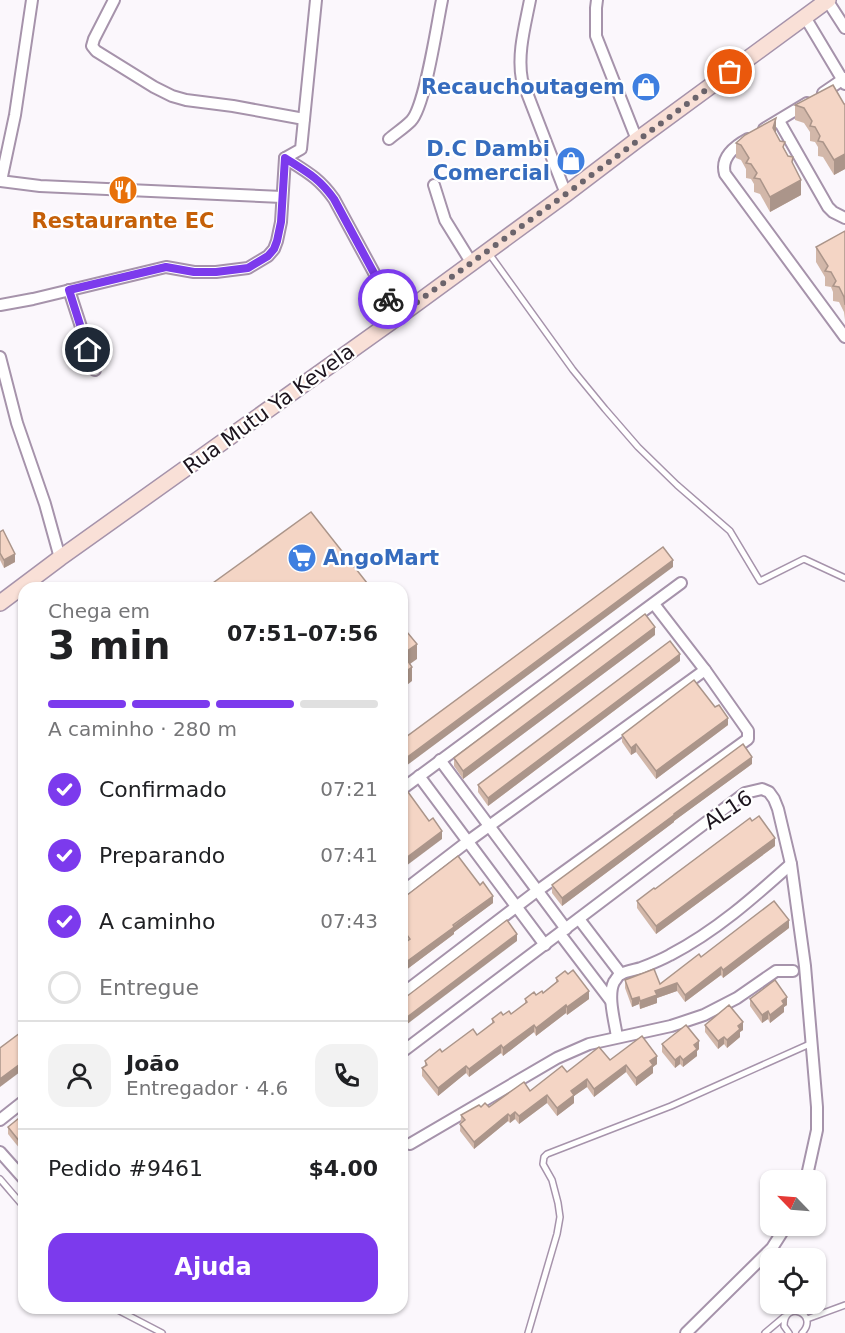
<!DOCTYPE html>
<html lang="pt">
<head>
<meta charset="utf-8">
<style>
  body { margin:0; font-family:"DejaVu Sans",sans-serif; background:#f2f2f2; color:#202124; height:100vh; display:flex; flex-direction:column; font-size:22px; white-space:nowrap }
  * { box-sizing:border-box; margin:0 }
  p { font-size:20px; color:#757577 }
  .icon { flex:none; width:33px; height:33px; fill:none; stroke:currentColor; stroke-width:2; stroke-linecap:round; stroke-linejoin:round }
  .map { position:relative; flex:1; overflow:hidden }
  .side { position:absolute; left:18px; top:582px; width:390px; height:732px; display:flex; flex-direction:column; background:#fff; border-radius:18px; box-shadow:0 2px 4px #0004 }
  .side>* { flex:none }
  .needle { width:39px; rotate:295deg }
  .fabs { position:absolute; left:760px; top:1170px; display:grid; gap:12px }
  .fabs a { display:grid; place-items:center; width:66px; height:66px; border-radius:12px; background:#fff; box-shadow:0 2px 4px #0004; font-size:30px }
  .pin { position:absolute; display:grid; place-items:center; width:51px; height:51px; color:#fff; margin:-26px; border:3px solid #fff; border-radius:50%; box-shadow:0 2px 6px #0007 }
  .courier { position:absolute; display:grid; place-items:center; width:60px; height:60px; margin:-30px; border:4px solid #7c3aed; border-radius:50%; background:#fff; color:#222; box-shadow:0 2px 8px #0007 }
  .summary em { font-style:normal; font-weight:700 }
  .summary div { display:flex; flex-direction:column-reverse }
  .summary { display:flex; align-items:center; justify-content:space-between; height:102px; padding:0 30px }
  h1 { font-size:39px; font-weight:700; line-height:45px }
  .bar { display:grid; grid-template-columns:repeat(4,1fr); gap:9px 6px; align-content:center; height:72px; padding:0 30px }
  .bar i { height:8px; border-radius:4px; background:#e0e0e0 }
  .bar .on { background:#7c3aed }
  .bar p { grid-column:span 4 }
  .line { display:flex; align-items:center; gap:15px; padding:0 30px; border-top:2px solid #e0e0e0 }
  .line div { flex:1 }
  .round { display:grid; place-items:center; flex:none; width:63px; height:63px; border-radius:18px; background:#f2f2f2 }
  ol { padding:0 30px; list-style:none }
  li { display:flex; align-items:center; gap:18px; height:66px }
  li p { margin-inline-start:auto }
  li .icon { padding:6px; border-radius:50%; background:#7c3aed; color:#fff; stroke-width:4 }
  li:last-child { color:#757577 }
  li i { width:33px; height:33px; border:3px solid #e0e0e0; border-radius:50% }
  .action { display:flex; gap:12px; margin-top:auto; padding:12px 30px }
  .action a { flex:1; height:69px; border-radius:18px; background:#7c3aed; color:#fff; font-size:24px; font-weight:700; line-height:69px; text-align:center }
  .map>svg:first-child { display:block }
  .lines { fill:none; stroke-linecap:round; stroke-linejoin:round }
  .lane-casing { stroke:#a693ab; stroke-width:8 }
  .street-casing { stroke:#a693ab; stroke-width:14 }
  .secondary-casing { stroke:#a693ab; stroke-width:18 }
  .lane { stroke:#fff; stroke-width:5 }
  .street { stroke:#fff; stroke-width:10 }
  .secondary { stroke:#f9e0d7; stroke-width:15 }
  .wall { fill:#d2b7a9 }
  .shaded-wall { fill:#ab958a }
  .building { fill:#f4d5c5; stroke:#ab958a; stroke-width:1.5 }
  .done { stroke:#6b646c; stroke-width:6; stroke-dasharray:0 10.8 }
  .route { stroke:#7c3aed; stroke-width:8 }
  .labels { text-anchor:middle; stroke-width:4.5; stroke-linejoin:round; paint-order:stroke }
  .shop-label { font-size:21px; font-weight:bold; fill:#366cbe; stroke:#fff; text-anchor:end }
  .food-label { font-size:21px; font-weight:bold; fill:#c56008; stroke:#fff }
  .street-label { font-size:21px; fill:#1d151e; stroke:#fff }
</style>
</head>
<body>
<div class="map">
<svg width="845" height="1333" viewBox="0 0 845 1333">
  <rect width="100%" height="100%" fill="#fbf7fc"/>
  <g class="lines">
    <g class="lane-casing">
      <g id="lane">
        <path d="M488,252L573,370L605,409L638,447L677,485L730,531L760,581L804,559L845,578"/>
        <path d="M0,1179L24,1207"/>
        <path d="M114,1308L162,1333"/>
        <path d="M807,1319L845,1305"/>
        <path d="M528,1333L557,1234L560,1217L558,1203L552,1180L543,1164L544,1157L547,1154L671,1106L812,1043"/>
        <path d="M765,1333L784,1317"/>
        <path d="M789,1333L784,1326C784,1299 820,1314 802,1333"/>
      </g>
    </g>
    <g class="street-casing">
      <g id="street">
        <path d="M114,0L94,39L92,46L96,51L154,87L172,96L186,100L233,106L304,119"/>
        <path d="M530,0C525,26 517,54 522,80L566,194"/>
        <path d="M597,0L596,8V36L637,140"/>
        <path d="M827,0L845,28"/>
        <path d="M805,17L845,84"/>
        <path d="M823,93L845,78"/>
        <path d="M779,121L828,207L833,212L845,218"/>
        <path d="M764,129L807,103"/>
        <path d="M389,139C396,133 404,128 411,121C425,107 437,24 442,0"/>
        <path d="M748,139C735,146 720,157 725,174L845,337"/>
        <path d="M285,158C307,172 319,178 334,199L398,317"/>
        <path d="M0,181L40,186L282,197"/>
        <path d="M1,181L15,115L32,0"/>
        <path d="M434,185L445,220L471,262"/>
        <path d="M69,290L95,370"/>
        <path d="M0,305L33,299L166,267L194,272H216L248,268L268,256L274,249L277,241L281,222L285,158L301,149L316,0"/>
        <path d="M0,357L17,423L45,504L60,558"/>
        <path d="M440,760L566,929"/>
        <path d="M419,776L545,945"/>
        <path d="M402,789L681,583"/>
        <path d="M402,892L467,842L705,670"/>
        <path d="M579,919L621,974"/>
        <path d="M560,934L611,1001"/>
        <path d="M402,994L533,894L748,739V731L705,670L654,604"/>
        <path d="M617,1037C615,1022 607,996 614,982C615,981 618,976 619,975C625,971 634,970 641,968C651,964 661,960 670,955C716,931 753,898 791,864"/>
        <path d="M402,1052L745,793L762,789L769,792L774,799L778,809L791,864L805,966L817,1107V1130L806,1180"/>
        <path d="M0,1120L24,1101"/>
        <path d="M410,1144L557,1058L589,1044L671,1026L704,1015L737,998L776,971H793"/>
        <path d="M0,1152L24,1179"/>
        <path d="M686,1333L772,1248L786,1226"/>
      </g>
    </g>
    <g class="secondary-casing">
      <path id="secondary" d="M0,603L60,558L398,317L566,194L637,140L828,0"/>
    </g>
    <use href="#lane" class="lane"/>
    <use href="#street" class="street"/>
    <use href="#secondary" class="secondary"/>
  </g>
  <g class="wall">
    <path d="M845,104V169L834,175L823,157L818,156V147L815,142L810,141V132L804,123L795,120V105Z"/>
    <path d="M776,133L793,165L801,195L770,212L760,194L754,192V184L751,179L746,178V169L741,160L736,158V143Z"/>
    <path d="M845,231V320L844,312L839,302L833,301V292L831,287L825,286V277L816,262V247Z"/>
    <path d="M0,532L15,562L4,568L0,560Z"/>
    <path d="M655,635L463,779L454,766V758Z"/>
    <path d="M680,661L488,806L478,792V785Z"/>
    <path d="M728,725L656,779L636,752L631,755L622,742V735Z"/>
    <path d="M752,764L674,821V822L562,906L552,893V885Z"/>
    <path d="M775,846L656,934L637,908V901L655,889Z"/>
    <path d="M402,899L493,903L454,932V934L402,973V945L407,942L402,936Z"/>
    <path d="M789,928L723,978L721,975L685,1002L677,991L657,998V1003L640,1009L639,1004L632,1007L625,988V980L660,984L701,957Z"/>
    <path d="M556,978L589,999L567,1015L566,1013L536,1036L534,1032L503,1056L501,1053L469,1077L466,1073L438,1096L422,1076V1068L425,1067V1061L477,1035L492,1024V1019L503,1015L511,1014L525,1004V999L543,993L556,982Z"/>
    <path d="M750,999L787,1005L784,1007V1012L770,1023L768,1019L762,1023L750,1006Z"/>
    <path d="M705,1025L743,1030L740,1032V1037L727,1048L724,1044L718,1049L705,1032Z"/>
    <path d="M662,1044L699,1049L697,1051V1056L683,1067L680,1064L675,1068L662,1052Z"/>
    <path d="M610,1060L657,1064L653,1067V1073L636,1086L626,1072L594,1097L587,1087L574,1096V1103L557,1116L547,1103L519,1124L515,1119L510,1123L508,1121L474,1149L460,1131L461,1115L481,1107H489L530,1091L567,1072Z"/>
    <path d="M24,1114V1154L8,1134V1127Z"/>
  </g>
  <g class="shaded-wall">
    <path d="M776,118V133L773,143V128Z"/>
    <path d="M845,154V169L834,175V160Z"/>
    <path d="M801,180V195L770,212V197Z"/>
    <path d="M15,554V562L4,568V560Z"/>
    <path d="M673,560V567L402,769V761Z"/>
    <path d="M655,627V635L463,779V771Z"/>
    <path d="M417,644V659L403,669V654Z"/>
    <path d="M680,654V661L488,806V798Z"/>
    <path d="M412,667V681L402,689V674Z"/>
    <path d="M728,718V725L656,779V771Z"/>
    <path d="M636,744V752L631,755V748Z"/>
    <path d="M752,757V764L674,821V822L562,906V898L674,814Z"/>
    <path d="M442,831V839L402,869V861Z"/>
    <path d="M775,838V846L656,934V926Z"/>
    <path d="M493,896V903L454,932V934L402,973V965Z"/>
    <path d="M789,920V928L723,978V970Z"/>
    <path d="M517,934V941L402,1028V1021Z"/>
    <path d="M721,967V975L685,1002V995Z"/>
    <path d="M677,983V991L657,998V1003L640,1009V1001L655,991Z"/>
    <path d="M589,991V999L567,1015V1007Z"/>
    <path d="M639,997V1004L632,1007V999Z"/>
    <path d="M787,997V1005L784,1007V1012L770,1023V1015L782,1001Z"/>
    <path d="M566,1005V1013L536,1036V1028Z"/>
    <path d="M768,1011V1019L762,1023V1015Z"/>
    <path d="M743,1022V1030L740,1032V1037L727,1048V1040L738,1026Z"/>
    <path d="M534,1025V1032L503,1056V1048Z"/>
    <path d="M724,1037V1044L718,1049V1041Z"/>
    <path d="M699,1041V1049L697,1051V1056L683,1067V1060L694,1045Z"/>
    <path d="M501,1045V1053L469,1077V1069Z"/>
    <path d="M657,1056V1064L653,1067V1073L636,1086V1078L650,1061Z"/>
    <path d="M680,1056V1064L675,1068V1060Z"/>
    <path d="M24,1061V1069L0,1087V1079Z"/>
    <path d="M626,1065V1072L594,1097V1089Z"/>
    <path d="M466,1066V1073L438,1096V1088Z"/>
    <path d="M587,1079V1087L574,1096V1103L557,1116V1108L571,1091Z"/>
    <path d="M547,1095V1103L519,1124V1116Z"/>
    <path d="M515,1112V1119L510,1123V1116Z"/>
    <path d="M508,1114V1121L474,1149V1142Z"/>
  </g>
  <g class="building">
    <path d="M833,85L844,104H845V154L834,160L823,142L818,141L820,136L815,127L810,126L812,121L804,108L795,105Z"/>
    <path d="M776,118L773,128L780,141L785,142L783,147L788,156L793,157L792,162L801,180L770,197L760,179L754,178L757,173L751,164L746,163L749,158L741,145L736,143L745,135Z"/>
    <path d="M845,231V305L844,297L839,287L833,286L836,281L831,272L825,271L828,266L816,247Z"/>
    <path d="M311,512L371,588H206Z"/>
    <path d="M3,530L15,554L4,560L0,553V532Z"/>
    <path d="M663,547L673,560L402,761V740Z"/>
    <path d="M645,614L655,627L463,771L454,758Z"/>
    <path d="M402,626L417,644L403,654L412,667L402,674Z"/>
    <path d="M670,641L680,654L488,798L478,785Z"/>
    <path d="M694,680L715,707L719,705L728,718L656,771L636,744L631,748L622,735Z"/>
    <path d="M743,744L752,757L674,814V815L562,898L552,885Z"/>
    <path d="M408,792L429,821L433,818L442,831L402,861V796Z"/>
    <path d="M759,816L775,838L656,926L637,901L654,888L655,889L750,818L752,821Z"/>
    <path d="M458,856L480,885L483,882L493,896L453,925L454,927L402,965V945L410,939L402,928V899Z"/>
    <path d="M774,901L789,920L723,970L721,967L685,995L677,983L655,991L657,995L640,1001L639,997L632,999L625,980L654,969L660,984L699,954L701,957Z"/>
    <path d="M507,920L517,934L402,1021V1000Z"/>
    <path d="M573,970L589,991L567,1007L566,1005L536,1028L534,1025L503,1048L501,1045L469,1069L466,1066L438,1088L422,1068L427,1065L425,1061L440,1049L442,1052L473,1029L477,1035L494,1022L492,1019L501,1012L503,1015L509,1011L511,1014L527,1002L525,999L534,992L536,995L542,991L543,993L558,981L556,978L565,971L568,974Z"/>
    <path d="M775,980L787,997L782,1001L784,1004L770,1015L768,1011L762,1015L750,999Z"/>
    <path d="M729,1005L743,1022L738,1026L740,1029L727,1040L724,1037L718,1041L705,1025Z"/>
    <path d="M686,1025L699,1041L694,1045L697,1049L683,1060L680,1056L675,1060L662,1044Z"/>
    <path d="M24,1030V1061L0,1079V1048Z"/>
    <path d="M642,1036L657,1056L650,1061L653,1065L636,1078L626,1065L594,1089L587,1079L571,1091L574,1095L557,1108L547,1095L519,1116L515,1112L510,1116L508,1114L474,1142L460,1124L465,1120L461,1115L479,1105L481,1107L485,1103L489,1107L524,1082L530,1091L562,1066L567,1072L599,1047L610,1060Z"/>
    <path d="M24,1114V1147L8,1127Z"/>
  </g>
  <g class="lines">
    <path class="done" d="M388,299L398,316L566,194L730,72"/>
    <path class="route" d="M88,350L69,290L166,267L194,272H216L248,268L268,256L274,249L277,241L281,222L285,158C307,172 319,178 334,199L388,299"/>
  </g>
  <defs>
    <g id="shop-disc" transform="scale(1.5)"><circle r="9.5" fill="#3f7fe0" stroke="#fff"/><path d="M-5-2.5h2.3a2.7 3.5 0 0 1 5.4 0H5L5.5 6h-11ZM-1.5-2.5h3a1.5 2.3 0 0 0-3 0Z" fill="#fff"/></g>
    <g id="restaurant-disc" transform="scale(1.5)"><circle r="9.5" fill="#e8710a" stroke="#fff"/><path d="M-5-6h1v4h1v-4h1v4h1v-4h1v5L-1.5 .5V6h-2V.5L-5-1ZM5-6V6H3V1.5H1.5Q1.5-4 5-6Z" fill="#fff"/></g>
    <g id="supermarket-disc" transform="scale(1.5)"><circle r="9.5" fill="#3f7fe0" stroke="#fff"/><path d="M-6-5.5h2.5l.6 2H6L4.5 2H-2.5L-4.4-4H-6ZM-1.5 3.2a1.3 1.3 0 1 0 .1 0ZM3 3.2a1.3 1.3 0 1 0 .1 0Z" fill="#fff"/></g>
  </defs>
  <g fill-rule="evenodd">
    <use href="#shop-disc" x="646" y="87"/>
    <use href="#shop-disc" x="571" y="161"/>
    <use href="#restaurant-disc" x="123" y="190"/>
    <use href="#supermarket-disc" x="302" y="558"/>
  </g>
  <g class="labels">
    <g class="shop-label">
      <text x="625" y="94">Recauchoutagem</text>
      <text x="550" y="156">D.C Dambi<tspan x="550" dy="24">Comercial</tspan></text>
      <text x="323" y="565" text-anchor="start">AngoMart</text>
    </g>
    <g class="food-label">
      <text x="123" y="228">Restaurante EC</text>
    </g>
    <g class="street-label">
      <text transform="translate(269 409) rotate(-36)" y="7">Rua Mutu Ya Kevela</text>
      <text transform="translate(728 810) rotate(-33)" y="7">AL16</text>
    </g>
  </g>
</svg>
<div class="fabs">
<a><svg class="needle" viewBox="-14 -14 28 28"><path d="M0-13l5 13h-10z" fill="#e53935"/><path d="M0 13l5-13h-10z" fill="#757577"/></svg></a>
<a><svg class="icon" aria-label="locate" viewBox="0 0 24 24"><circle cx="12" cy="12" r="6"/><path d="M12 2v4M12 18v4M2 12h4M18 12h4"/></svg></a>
</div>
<div class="pin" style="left:730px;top:72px;background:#ea580c"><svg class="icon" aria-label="bag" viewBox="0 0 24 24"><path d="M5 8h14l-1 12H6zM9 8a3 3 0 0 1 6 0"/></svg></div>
<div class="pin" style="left:88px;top:350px;background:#1f2937"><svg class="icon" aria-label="home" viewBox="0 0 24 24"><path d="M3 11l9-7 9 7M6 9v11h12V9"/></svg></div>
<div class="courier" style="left:388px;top:299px"><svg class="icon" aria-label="bike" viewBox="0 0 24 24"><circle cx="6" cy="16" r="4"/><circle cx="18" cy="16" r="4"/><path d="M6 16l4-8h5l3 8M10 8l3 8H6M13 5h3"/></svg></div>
<section class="side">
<div class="summary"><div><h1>3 min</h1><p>Chega em</p></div><em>07:51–07:56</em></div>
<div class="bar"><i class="on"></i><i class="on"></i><i class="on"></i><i></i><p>A caminho · 280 m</p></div>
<ol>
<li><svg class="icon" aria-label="check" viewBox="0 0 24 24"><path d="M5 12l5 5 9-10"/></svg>Confirmado<p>07:21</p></li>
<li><svg class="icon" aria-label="check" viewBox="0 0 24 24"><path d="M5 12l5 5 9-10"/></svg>Preparando<p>07:41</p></li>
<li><svg class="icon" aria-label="check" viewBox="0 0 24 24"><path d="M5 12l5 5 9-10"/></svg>A caminho<p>07:43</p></li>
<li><i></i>Entregue</li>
</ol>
<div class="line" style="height:108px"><a class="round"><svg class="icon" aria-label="person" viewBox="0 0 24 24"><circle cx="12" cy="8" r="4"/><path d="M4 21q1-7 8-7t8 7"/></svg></a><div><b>João</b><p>Entregador · 4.6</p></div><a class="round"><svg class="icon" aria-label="phone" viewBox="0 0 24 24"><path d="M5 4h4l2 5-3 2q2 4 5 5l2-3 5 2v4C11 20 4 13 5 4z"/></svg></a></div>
<div class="line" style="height:78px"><div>Pedido #9461</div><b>$4.00</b></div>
<div class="action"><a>Ajuda</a></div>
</section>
</div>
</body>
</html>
